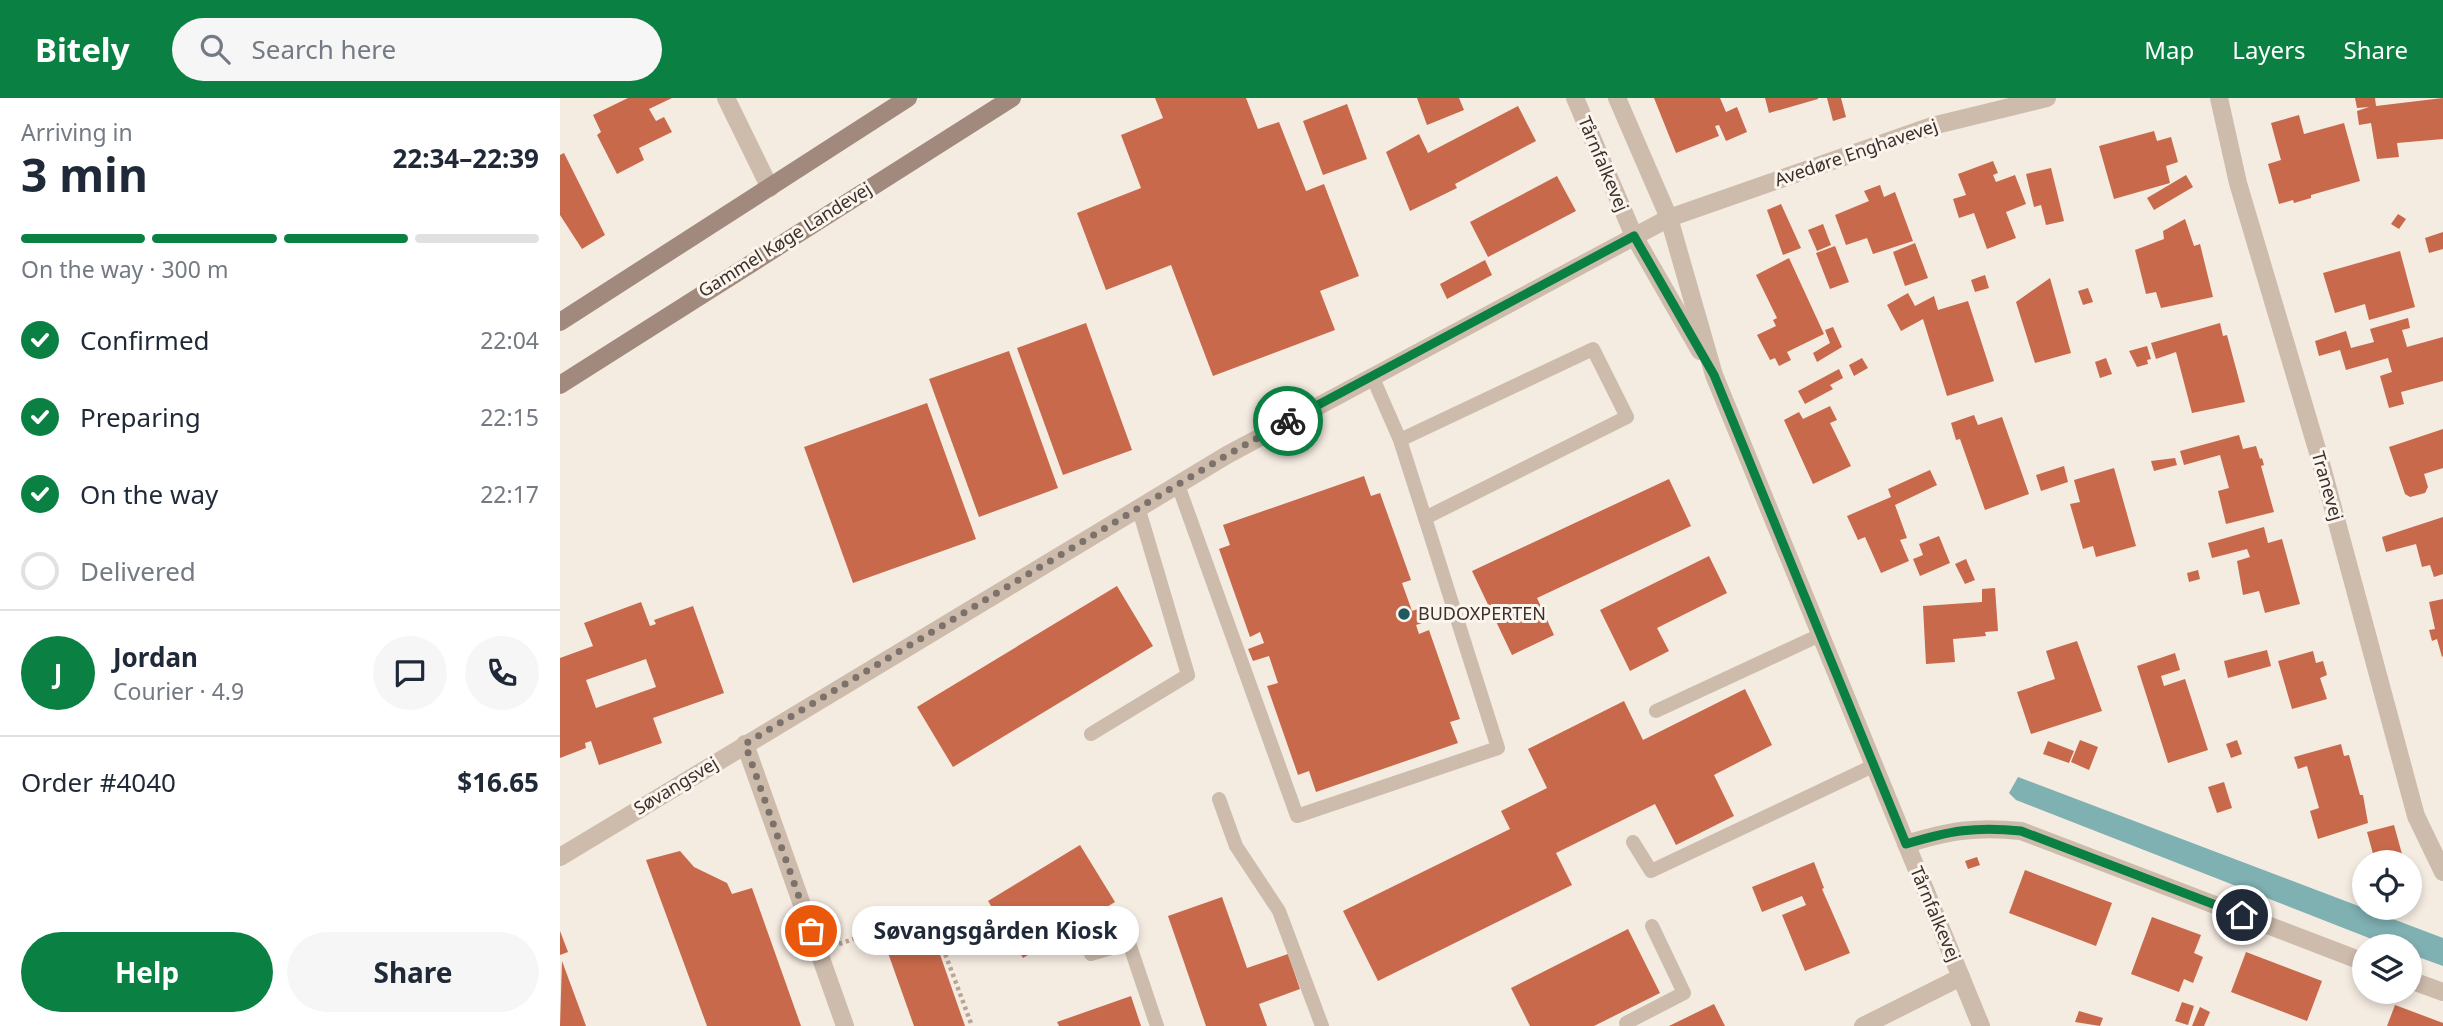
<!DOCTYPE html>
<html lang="en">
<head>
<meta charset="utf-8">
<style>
  body { margin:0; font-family:"Noto Sans",sans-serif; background:#f6f6f7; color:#1f2937; height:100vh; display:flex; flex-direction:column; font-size:26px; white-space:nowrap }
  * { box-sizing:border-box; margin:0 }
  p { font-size:23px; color:#747a83 }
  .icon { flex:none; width:38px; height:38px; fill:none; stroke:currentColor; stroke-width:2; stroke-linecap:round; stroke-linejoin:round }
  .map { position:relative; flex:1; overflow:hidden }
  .details { display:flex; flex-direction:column; background:#fff; width:560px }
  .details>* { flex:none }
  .tools { position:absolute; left:1792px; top:752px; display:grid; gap:14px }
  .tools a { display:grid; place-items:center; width:70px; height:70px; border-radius:50%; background:#fff; box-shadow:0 4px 10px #0003; font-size:35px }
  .pin { position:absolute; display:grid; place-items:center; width:60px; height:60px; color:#fff; margin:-30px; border:4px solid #fff; border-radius:50%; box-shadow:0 2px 7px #0007 }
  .courier { position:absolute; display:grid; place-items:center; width:70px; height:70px; margin:-35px; border:5px solid #0b8043; border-radius:50%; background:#fff; color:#222; box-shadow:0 2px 9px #0007 }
  .bubble { position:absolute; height:49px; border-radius:24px; background:#fff; box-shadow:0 4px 10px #0003; font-size:23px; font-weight:700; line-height:49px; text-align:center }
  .headline em { font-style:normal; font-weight:700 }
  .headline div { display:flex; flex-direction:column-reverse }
  .headline { display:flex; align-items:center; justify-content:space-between; height:119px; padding:0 21px }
  h1 { font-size:46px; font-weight:700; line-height:52px }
  .bar { display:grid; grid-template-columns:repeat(4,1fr); gap:10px 7px; align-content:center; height:84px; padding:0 21px }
  .bar i { height:9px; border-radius:5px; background:#e0e1e3 }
  .bar .current { background:#0b8043 }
  .bar p { grid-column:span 4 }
  .line { display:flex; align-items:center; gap:18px; padding:0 21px; border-top:2px solid #e0e1e3 }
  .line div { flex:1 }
  .round { display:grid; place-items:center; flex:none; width:74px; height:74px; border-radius:37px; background:#f6f6f7 }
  ol { padding:0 21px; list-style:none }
  li { display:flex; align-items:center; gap:21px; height:77px }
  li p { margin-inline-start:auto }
  li .icon { padding:7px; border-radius:50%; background:#0b8043; color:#fff; stroke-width:4 }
  li:last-child { color:#747a83 }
  li i { width:38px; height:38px; border:4px solid #e0e1e3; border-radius:50% }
  .primary-button { display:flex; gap:14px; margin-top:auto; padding:14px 21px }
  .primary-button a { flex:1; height:80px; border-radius:42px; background:#0b8043; color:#fff; font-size:28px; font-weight:700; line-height:80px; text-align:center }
  .primary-button a+a { background:#f6f6f7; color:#1f2937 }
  header { display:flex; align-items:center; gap:42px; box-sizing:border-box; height:98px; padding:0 35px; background:#0b8043; color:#fff }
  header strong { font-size:33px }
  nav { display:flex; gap:38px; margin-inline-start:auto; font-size:24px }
  .search { width:490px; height:63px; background:#f6f6f7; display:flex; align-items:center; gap:18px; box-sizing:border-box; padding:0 24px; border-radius:38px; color:#747a83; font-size:26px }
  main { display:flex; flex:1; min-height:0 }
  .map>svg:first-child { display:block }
  .water { fill:#7fb0b2 }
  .building { fill:#c8694b; fill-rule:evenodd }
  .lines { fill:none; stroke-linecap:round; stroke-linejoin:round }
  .path { stroke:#b9a596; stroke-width:4.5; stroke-dasharray:3.5 3.5; stroke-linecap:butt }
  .service { stroke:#cdbbac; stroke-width:14 }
  .minor { stroke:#cdbbac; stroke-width:18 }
  .tertiary { stroke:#cdbbac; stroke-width:18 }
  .secondary { stroke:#a18a7d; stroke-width:18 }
  .done { stroke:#7c716b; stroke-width:7; stroke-dasharray:0 12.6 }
  .route { stroke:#0b8043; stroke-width:9 }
  .poi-dot { fill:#1f5a5e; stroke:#fbf5ee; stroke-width:2.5 }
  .labels { text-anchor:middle; stroke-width:6; stroke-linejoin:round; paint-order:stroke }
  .street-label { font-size:18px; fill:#3b302b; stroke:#fbf5ee }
  .poi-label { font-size:18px; fill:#3b302b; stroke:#fbf5ee; text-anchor:start }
</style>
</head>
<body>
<header>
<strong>Bitely</strong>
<div class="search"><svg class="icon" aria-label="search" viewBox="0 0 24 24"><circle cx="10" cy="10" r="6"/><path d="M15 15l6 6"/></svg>Search here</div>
<nav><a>Map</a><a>Layers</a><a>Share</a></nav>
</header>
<main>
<section class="details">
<div class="headline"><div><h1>3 min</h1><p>Arriving in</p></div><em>22:34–22:39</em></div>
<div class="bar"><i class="current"></i><i class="current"></i><i class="current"></i><i></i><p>On the way · 300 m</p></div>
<ol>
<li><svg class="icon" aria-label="check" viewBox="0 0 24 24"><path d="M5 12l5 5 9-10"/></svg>Confirmed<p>22:04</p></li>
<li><svg class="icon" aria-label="check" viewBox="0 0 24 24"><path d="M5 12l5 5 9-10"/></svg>Preparing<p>22:15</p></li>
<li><svg class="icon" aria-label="check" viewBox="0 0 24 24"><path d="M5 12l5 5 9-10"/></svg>On the way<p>22:17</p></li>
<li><i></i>Delivered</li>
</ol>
<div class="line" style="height:126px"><b class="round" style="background:#0b8043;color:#fff">J</b><div><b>Jordan</b><p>Courier · 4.9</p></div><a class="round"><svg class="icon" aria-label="chat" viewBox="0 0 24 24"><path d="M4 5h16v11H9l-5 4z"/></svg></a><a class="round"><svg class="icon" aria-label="phone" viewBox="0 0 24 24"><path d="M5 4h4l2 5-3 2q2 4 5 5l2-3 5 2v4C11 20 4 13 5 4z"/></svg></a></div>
<div class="line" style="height:91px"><div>Order #4040</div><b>$16.65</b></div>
<div class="primary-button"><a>Help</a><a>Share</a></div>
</section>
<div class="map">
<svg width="1883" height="928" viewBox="0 0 1883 928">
  <rect width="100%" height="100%" fill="#f4ebe1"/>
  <path class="water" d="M1458,679L1883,840V868L1850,856V849H1832L1456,702L1449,695Z"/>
  <g class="building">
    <path d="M68,0H112L89,11L96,23L104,19L112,34L79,50L84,62L57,76L37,37L41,34L33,17Z"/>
    <path d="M595,0H686L698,31L719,24L746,93L764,86L799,178L760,193L775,232L653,278L611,167L546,192L517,115L581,90L561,37L603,20Z"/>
    <path d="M857,0H899L904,12L867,27Z"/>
    <path d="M1094,0H1160L1166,14L1177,9L1187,34L1166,43L1159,27L1155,28L1159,38L1116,55Z"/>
    <path d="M1205,0H1258V1L1209,15Z"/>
    <path d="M1267,0H1281L1286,19L1273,23Z"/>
    <path d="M1795,0H1815L1816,8L1883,0V41L1837,45L1839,59L1817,61L1811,25L1799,27L1797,13L1809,9L1797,10Z"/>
    <path d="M787,6L807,61L763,77L743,23Z"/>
    <path d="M958,8L976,43L895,86L897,90L850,113L826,54L859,36L868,55Z"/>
    <path d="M1739,17L1744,36L1784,25L1800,83L1751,97V100L1734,105L1733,102L1719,106L1708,66L1721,62L1711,25Z"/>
    <path d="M1594,33L1597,43L1611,39L1618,64L1606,68L1610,85L1554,101L1539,48Z"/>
    <path d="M4,55L45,137L22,151L0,117V57Z"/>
    <path d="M1433,63L1438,75L1433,77L1436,84L1455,77L1466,106L1446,114L1456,140L1427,151L1414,115L1399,120L1393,101L1406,97L1398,76Z"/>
    <path d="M1491,70L1504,123L1486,127L1481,107L1474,109L1466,76Z"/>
    <path d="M1626,77L1633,89L1594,112L1587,100Z"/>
    <path d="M997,78L1016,113L928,159L910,124Z"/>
    <path d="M1320,87L1324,99L1335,94L1353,143L1313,156L1307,140L1286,147L1275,117L1309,103L1304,93Z"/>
    <path d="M1221,106L1241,150L1223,157L1207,112Z"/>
    <path d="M1838,116L1846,121L1839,131L1831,126Z"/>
    <path d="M1625,121L1634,148L1640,146L1653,199L1601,210L1596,194L1586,196L1575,152L1604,141L1603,133Z"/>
    <path d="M1263,126L1271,147L1257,153L1248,132Z"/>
    <path d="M1883,134V151L1869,155L1865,140Z"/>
    <path d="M1355,145L1368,180L1345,188L1333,154Z"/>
    <path d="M1275,148L1289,184L1270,191L1256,155Z"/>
    <path d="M1840,153L1855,209L1809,222L1805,206L1775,215L1763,175Z"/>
    <path d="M1229,160L1264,236L1227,254L1231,262L1219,268L1215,260L1210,262L1197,237L1216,228L1213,222L1217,220L1196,177Z"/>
    <path d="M925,162L932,177L887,201L880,186Z"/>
    <path d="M1425,177L1429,190L1415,194L1411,182Z"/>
    <path d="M1490,180L1511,255L1475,265L1456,204Z"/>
    <path d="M1528,190L1533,204L1523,207L1518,193Z"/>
    <path d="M1348,195L1355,208L1374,198L1378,212L1408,203L1434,283L1387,298L1363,221L1341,233L1327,207Z"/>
    <path d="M1848,220L1850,230L1842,232L1847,249L1883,239V283L1841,294L1844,306L1829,310L1820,278L1832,274L1828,260L1786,272L1780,252L1759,258L1755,243L1786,233L1791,250L1814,244L1810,231Z"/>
    <path d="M526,225L572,352L503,377L457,250Z"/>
    <path d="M1660,225L1663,238L1667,237L1685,304L1632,315L1616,254L1596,261L1591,245Z"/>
    <path d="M1273,229L1282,249L1257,264L1253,255L1270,245L1265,232Z"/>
    <path d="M1587,248L1591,261L1587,262L1588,266L1577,269L1569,253Z"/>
    <path d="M449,253L498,390L419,419L369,281Z"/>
    <path d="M1302,260L1308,270L1294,278L1289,267Z"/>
    <path d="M1546,260L1552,276L1540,280L1535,264Z"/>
    <path d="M1279,271L1283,280L1270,287L1273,291L1245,306L1238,293Z"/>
    <path d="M367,305L416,441L293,485L244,349Z"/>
    <path d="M1270,308L1277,322L1270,325L1291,368L1253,386L1224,322L1239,314L1243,321Z"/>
    <path d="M1414,317L1418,327L1442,319L1469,396L1425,412L1400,341L1396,342L1391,325Z"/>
    <path d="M1883,331V370L1864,376L1868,389L1865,395L1850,399L1845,396L1829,349Z"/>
    <path d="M1679,337L1683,351L1696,348L1700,361L1702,360L1704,367L1701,368L1714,414L1666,426L1658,393L1669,390L1660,357L1624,367L1620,353Z"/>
    <path d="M1615,360L1617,367L1594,373L1591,363Z"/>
    <path d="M1504,368L1508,384L1481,393L1476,377Z"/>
    <path d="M1554,370L1576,448L1536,459L1533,448L1523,451L1510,406L1520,404L1514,382Z"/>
    <path d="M1370,372L1377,387L1335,407L1347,440L1340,442L1349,463L1321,475L1305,439L1298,442L1287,418L1331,399L1328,391Z"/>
    <path d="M804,378L811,398L820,395L851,482L842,485L852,513L866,508L871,522L856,527L859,536L869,532L900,621L890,624L898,645L756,694L749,673L738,677L707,588L718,585L709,558L693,563L688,551L704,545L700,534L690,539L659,451L670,447L663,427Z"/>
    <path d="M1109,381L1131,428L977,500L994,537L952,557L912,473Z"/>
    <path d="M1883,419V476L1874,479L1870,467L1862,469L1856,446L1826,454L1822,439Z"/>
    <path d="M1704,429L1708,445L1722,441L1740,506L1705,515L1699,493L1683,497L1677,463L1690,459L1687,451L1652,460L1648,445Z"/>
    <path d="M1379,438L1390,465L1360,478L1353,461L1363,457L1359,446Z"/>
    <path d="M1149,458L1167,495L1097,530L1109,553L1070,573L1040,512Z"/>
    <path d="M1406,461L1415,482L1405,486L1395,466Z"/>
    <path d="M1638,472L1640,481L1629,484L1627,475Z"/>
    <path d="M557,488L593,548L393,669L357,609Z"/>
    <path d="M1435,490L1438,533L1425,534L1426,538L1393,541L1395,564L1366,566L1363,508L1422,504V491Z"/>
    <path d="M1883,501V558L1882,559L1877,541L1872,543L1869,532L1875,531L1869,504Z"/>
    <path d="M81,504L90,528L96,526L94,522L133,508L164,595L93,620L102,645L39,667L31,643L25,645L26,650L0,660V560L33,548L24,525ZM86,561L96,589L36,610L26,582Z"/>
    <path d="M1517,543L1542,613L1471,636L1457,594L1495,581L1486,553Z"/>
    <path d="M1707,552L1711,568L1668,580L1664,563Z"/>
    <path d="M1753,553L1756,565L1763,563L1767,577L1760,580L1767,601L1732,611L1718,563Z"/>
    <path d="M1615,555L1620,572L1601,578L1604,588L1625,581L1648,652L1608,665L1577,568Z"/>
    <path d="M1185,591L1212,647L1154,677L1174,718L1116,747L1095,706L996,755L1012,787L818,883L783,813L950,731L941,713L987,690L968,651L1064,603L1083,642Z"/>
    <path d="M1520,642L1538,649L1529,672L1511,664Z"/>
    <path d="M1677,642L1682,656L1671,660L1666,646Z"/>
    <path d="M1488,643L1514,653L1509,665L1483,656Z"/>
    <path d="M1781,646L1784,658L1789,657L1800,697H1803L1808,725L1758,741L1750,713L1759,710L1747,668L1738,671L1734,659Z"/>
    <path d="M1664,684L1672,710L1657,715L1648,689Z"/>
    <path d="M1834,727L1842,756L1815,763L1807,734Z"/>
    <path d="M520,747L555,804L463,860L428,803Z"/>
    <path d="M120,753L134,769L167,785L172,796L192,790L241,928H147L86,762Z"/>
    <path d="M1417,759L1420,767L1408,771L1405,763Z"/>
    <path d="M1254,764L1264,790L1262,791L1290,855L1245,873L1222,817L1246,807L1242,798L1202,814L1192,789Z"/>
    <path d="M1465,772L1552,805L1536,848L1449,815Z"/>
    <path d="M662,799L687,870L728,856L740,891L699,906L707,928H646L608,818Z"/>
    <path d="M1592,819L1641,837L1634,855L1643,859L1633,885L1624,881L1619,894L1571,876Z"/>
    <path d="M368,822L405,928H354L322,838Z"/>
    <path d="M1068,831L1100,895L1034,928H970L951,890Z"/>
    <path d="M0,833L8,854L0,857Z"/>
    <path d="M1686,854L1762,883L1747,923L1671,894Z"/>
    <path d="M2,863L26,928H0Z"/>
    <path d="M571,898L581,928H499L497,924Z"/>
    <path d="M1622,904L1634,908L1628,927L1615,923Z"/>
    <path d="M1154,906L1165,928H1109Z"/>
    <path d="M1835,907L1883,925V928H1827Z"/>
    <path d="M1640,909L1650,914L1644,928H1632Z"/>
    <path d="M1519,913L1543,920L1540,928L1515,924Z"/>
  </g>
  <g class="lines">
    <path class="path" d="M279,846L370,815L412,928"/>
    <g class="service">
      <path d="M812,278L840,342L865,420L1067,319L1033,251L840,342"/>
      <path d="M618,387L737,718L938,650L865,420"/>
      <path d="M1096,613L1260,537"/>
      <path d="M531,636L628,577L579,412"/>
      <path d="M659,701L676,748L719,813L762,928"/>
      <path d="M1073,744L1091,773L1313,668"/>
      <path d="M531,856L569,845L597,928"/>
      <path d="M1068,928L1066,925L1124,895L1092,828"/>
    </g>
    <g class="minor">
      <path d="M166,0L210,90"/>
      <path d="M1659,0L1678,85L1759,358L1856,718L1883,774"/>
      <path d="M185,646L285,928"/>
      <path d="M1346,746C1389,733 1416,728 1461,733L1804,864"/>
      <path d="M0,759L667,357L1109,120L1372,28L1487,0"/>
      <path d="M1850,882L1883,894"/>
      <path d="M1303,928L1401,879"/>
    </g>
    <g class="tertiary">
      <path d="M1015,0L1074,138L1140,253"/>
      <path d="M1057,0L1109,120L1154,277L1421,928"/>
    </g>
    <g class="secondary">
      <path d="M0,224L348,0"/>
      <path d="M0,287L452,0"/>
    </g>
  </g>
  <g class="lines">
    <path class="done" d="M251,833L185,646L667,357L728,323"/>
    <path class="route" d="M728,323L1074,138L1154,277L1346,746C1389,733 1415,728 1461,733L1682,817"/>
  </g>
  <circle class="poi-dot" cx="844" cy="516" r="7"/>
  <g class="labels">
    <g class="street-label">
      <text transform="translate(1296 55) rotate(-19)" y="6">Avedøre Enghavevej</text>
      <text transform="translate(1043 66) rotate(67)" y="6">Tårnfalkevej</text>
      <text transform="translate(225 142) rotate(-32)" y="6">Gammel Køge Landevej</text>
      <text transform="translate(1767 388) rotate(74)" y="6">Tranevej</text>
      <text transform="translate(116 688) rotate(-31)" y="6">Søvangsvej</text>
      <text transform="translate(1375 816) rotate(67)" y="6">Tårnfalkevej</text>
    </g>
    <g class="poi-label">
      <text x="858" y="522">BUDOXPERTEN</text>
    </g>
  </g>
</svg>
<div class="tools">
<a><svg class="icon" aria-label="locate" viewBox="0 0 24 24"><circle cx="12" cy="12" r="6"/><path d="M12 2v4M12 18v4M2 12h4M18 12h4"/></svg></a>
<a><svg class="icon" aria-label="layers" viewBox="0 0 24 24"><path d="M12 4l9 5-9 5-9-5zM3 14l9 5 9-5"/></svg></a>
</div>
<div class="pin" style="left:251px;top:833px;background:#ea580c"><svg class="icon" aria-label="bag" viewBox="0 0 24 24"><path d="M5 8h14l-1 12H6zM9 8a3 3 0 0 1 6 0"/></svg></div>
<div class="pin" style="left:1682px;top:817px;background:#1f2937"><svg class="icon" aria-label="home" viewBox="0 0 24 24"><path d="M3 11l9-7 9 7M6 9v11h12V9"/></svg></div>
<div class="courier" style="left:728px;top:323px"><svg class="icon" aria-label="bike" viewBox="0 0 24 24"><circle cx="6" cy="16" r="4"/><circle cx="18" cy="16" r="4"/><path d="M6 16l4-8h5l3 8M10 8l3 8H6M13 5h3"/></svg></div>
<div class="bubble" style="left:292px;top:808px;width:287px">Søvangsgården Kiosk</div>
</div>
</main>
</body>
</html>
